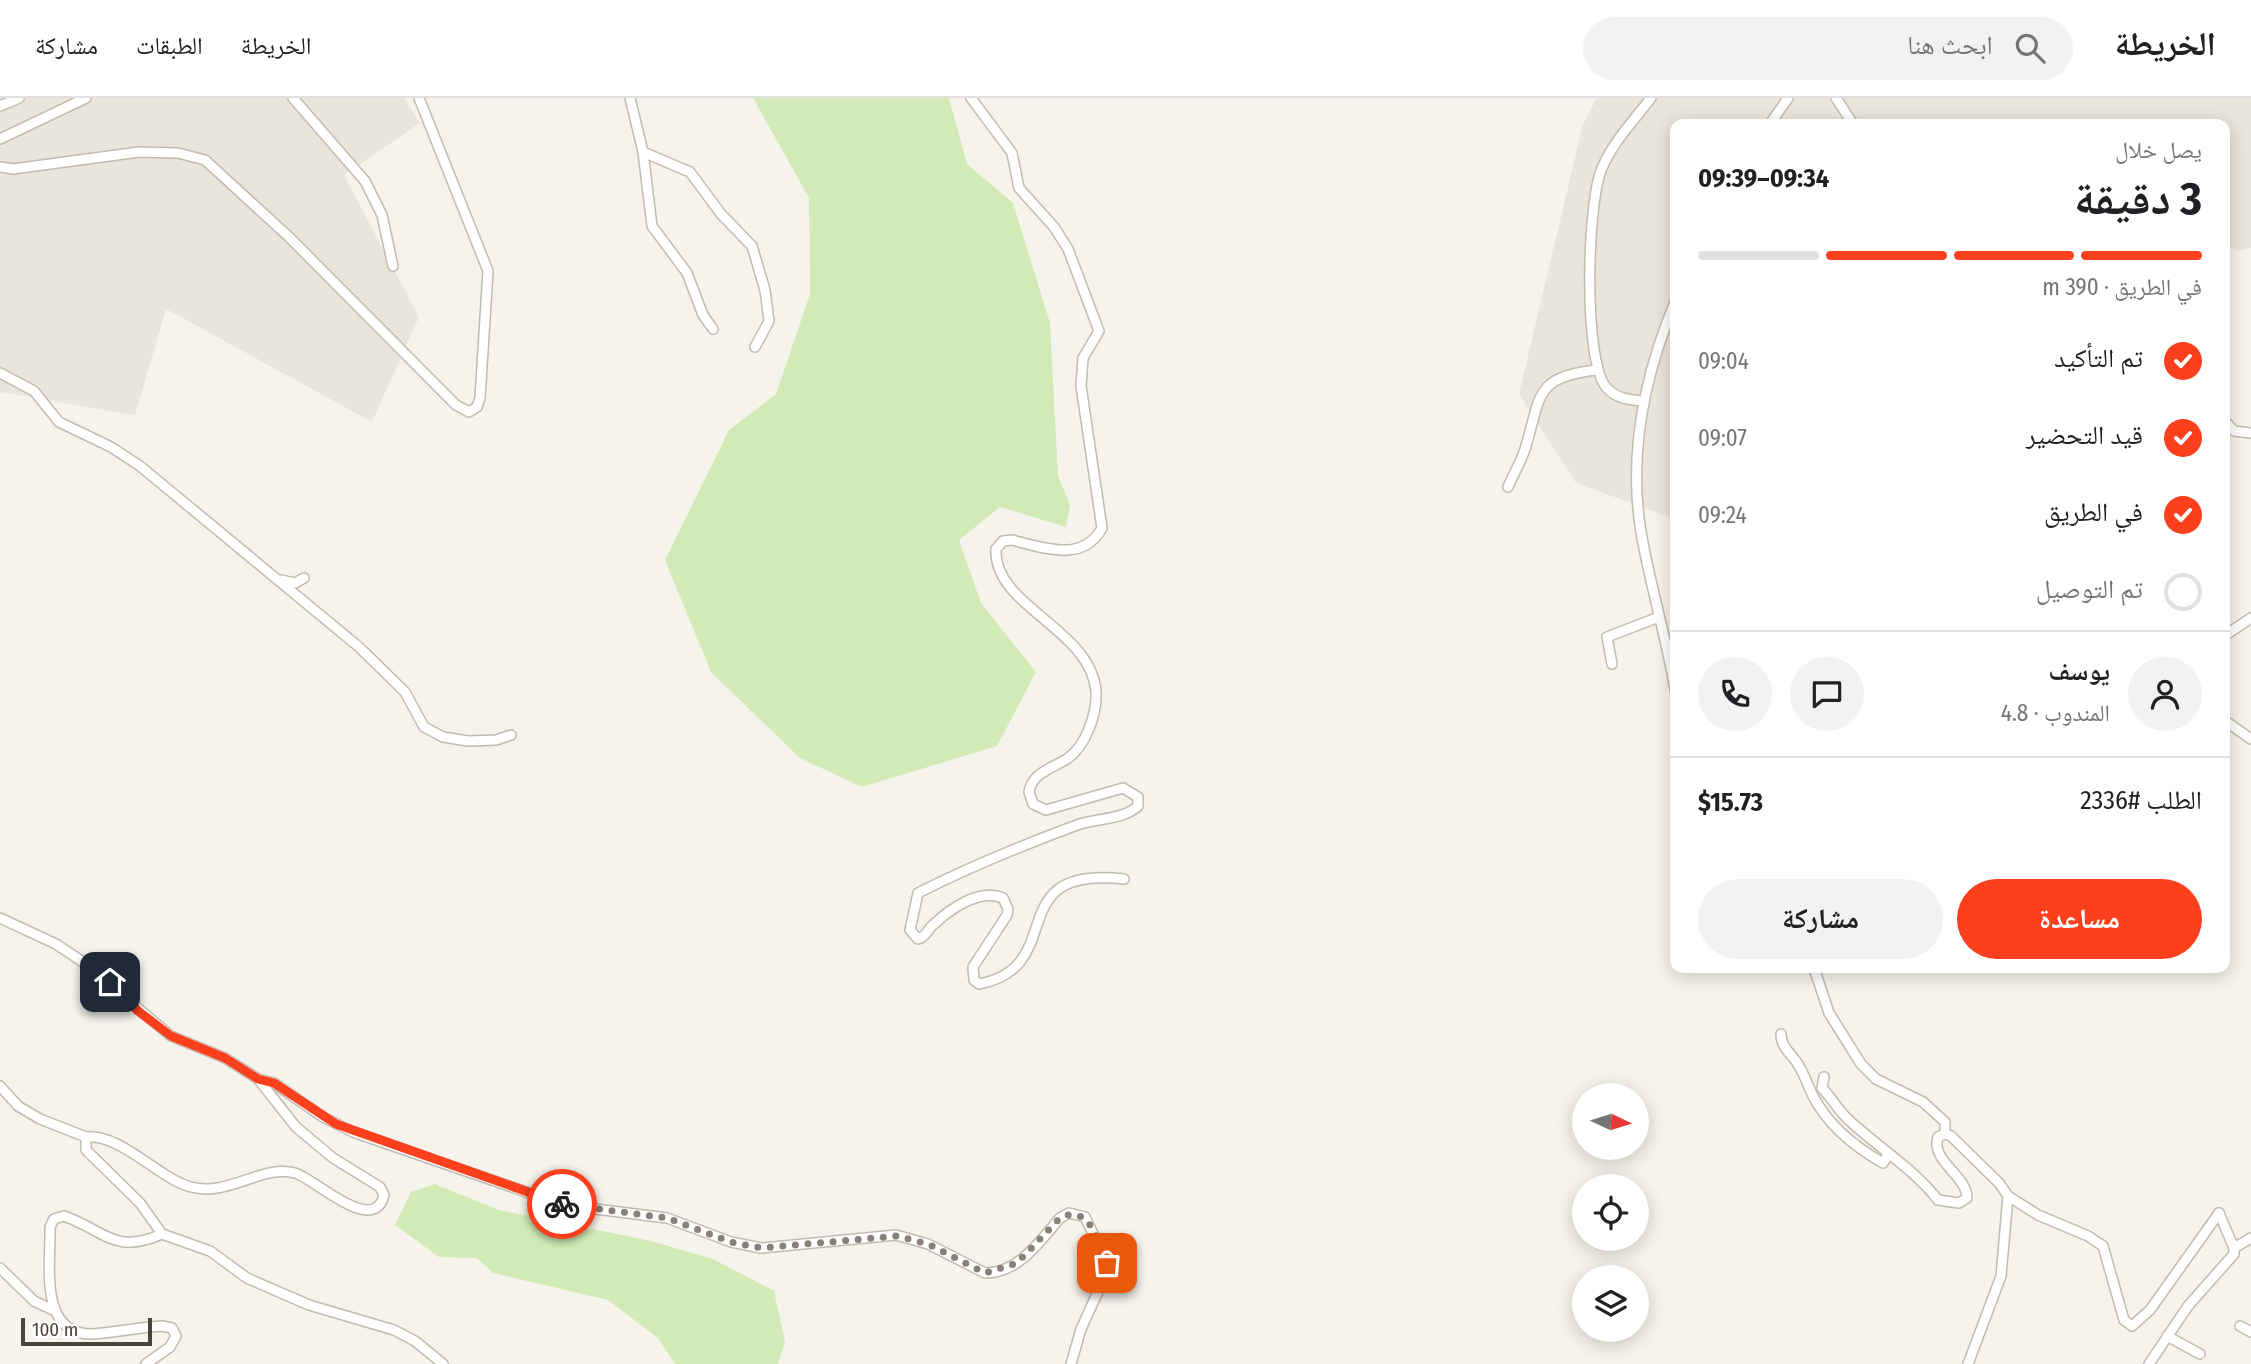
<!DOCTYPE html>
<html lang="ar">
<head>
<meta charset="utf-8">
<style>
  body { margin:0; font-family:"Fira Sans Condensed","Noto Naskh Arabic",sans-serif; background:#f2f2f2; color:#202124; direction:rtl; height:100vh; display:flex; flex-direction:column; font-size:26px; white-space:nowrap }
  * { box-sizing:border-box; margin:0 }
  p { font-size:23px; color:#757577 }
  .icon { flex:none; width:38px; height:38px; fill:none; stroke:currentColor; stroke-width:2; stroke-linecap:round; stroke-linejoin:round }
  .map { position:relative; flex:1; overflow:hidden; direction:ltr }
  .panel { position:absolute; left:1670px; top:21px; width:560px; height:854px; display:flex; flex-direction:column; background:#fff; border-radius:14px; box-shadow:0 4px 18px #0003; direction:rtl }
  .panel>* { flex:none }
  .needle { width:46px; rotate:94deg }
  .controls { position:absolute; left:1572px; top:985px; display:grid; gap:14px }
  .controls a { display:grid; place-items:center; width:77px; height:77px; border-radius:50%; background:#fff; box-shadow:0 4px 18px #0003; font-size:35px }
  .scale { position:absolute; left:21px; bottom:18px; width:131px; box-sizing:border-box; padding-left:7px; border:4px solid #4b4439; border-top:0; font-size:19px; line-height:24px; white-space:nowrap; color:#4b4439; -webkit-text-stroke:5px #fff; paint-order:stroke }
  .pin { position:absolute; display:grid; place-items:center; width:60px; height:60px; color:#fff; margin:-30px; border-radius:14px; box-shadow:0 4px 10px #0006 }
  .courier { position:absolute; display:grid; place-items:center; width:70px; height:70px; margin:-35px; border:5px solid #fc3f1d; border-radius:50%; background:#fff; color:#222; box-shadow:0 2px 9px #0007 }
  .headline em { font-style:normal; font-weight:700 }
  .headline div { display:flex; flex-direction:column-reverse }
  .headline { display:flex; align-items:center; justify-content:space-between; height:119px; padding:0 28px }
  h1 { font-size:46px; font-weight:700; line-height:52px }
  .bar { display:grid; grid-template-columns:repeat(4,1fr); gap:10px 7px; align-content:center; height:84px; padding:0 28px }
  .bar i { height:9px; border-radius:5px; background:#e0e0e0 }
  .bar .current { background:#fc3f1d }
  .bar p { grid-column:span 4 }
  .line { display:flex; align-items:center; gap:18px; padding:0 28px; border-top:2px solid #e0e0e0 }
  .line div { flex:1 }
  .round { display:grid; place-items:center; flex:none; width:74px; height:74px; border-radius:37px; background:#f2f2f2 }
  ol { padding:0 28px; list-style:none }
  li { display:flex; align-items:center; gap:21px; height:77px }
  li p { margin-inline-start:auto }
  li .icon { padding:7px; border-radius:50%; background:#fc3f1d; color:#fff; stroke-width:4 }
  li:last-child { color:#757577 }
  li i { width:38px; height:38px; border:4px solid #e0e0e0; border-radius:50% }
  .primary-button { display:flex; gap:14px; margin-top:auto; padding:14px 28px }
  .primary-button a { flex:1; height:80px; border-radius:42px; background:#fc3f1d; color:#fff; font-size:28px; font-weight:700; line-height:80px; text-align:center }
  .primary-button a+a { background:#f2f2f2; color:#202124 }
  header { display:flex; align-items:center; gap:42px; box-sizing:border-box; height:98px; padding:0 35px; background:#fff; border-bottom:2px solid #e0e0e0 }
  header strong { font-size:33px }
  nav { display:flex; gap:38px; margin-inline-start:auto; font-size:24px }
  .search { width:490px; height:63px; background:#f2f2f2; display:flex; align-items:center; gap:18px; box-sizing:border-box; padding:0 24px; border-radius:38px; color:#757577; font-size:26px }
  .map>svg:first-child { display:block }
  .residential { fill:#eae5da }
  .green { fill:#d2eab5 }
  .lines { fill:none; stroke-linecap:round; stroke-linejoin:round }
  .minor-casing { stroke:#c2bbae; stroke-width:12 }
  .minor { stroke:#fff; stroke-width:9 }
  .done { stroke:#878178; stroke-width:7; stroke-dasharray:0 12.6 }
  .route { stroke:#fc3f1d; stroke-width:9 }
</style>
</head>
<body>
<header>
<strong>الخريطة</strong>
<div class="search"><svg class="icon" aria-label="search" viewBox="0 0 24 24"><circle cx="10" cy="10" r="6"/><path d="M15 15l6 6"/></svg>ابحث هنا</div>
<nav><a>الخريطة</a><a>الطبقات</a><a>مشاركة</a></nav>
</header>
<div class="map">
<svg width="2251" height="1266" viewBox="0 0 2251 1266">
  <rect width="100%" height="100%" fill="#f6f3ec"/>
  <g class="residential">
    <path d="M0,0H404L420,25L344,77L419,219L372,324L166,211L135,317L0,294Z"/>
    <path d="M1597,0H2251V150L2237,153L2224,146V26H1675V421L1576,385L1519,296L1583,26Z"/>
  </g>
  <g class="green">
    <path d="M753,0H949L967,66L1013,105L1050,225L1058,378L1070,407L1066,429L1000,409L959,442L981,505L1036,574L997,648L862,689L800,660L711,574L665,462L729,332L776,296L810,196L809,100Z"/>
    <path d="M435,1086L499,1112L651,1143L713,1161L774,1193L785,1244L778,1266H675L658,1240L608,1202L493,1175L477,1160L439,1159L395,1127L411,1094Z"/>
  </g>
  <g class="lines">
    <g class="minor-casing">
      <g id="minor">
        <path d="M293,0L365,83L382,117L393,168"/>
        <path d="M630,0L643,54L690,74L721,116L752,148L765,192L769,223L755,249"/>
        <path d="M971,0L1012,55L1019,90L1054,129L1068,151L1099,233L1083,260L1081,288L1102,430C1083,465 1044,450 1012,442L1003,443L996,451C993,509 1092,531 1096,594C1097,616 1086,648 1067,661C1052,670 1032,675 1029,694L1033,706L1046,712L1123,690L1138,699V708C1123,722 1097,720 1077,727C1023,747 969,769 918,795L910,832L918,841C926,839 927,832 933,827C950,811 979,790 1003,800L1008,811L1007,817L973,869L974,882L979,886C1070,869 999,767 1124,781"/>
        <path d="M1836,0L1853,26"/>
        <path d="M0,8L19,0"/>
        <path d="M1770,26L1788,0"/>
        <path d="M0,41L86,0"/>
        <path d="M643,54L652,128L687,175L703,217L713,231"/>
        <path d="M0,69L13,71L139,54L178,55L205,62L289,139L456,307L469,314L477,309L480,300L488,173L419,0"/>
        <path d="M1675,204C1645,276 1628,355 1641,434C1650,487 1666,538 1675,591"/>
        <path d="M0,275L34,293L59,324L111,349L140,368L359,549L405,594L424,629L443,639L468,643L496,642L511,637"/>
        <path d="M1644,303C1630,302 1616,301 1606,289C1583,261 1587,104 1602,70C1613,44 1634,22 1651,0"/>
        <path d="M2224,322L2234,333L2251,335"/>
        <path d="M1508,389C1514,375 1522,362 1526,348C1541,297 1535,279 1596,272"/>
        <path d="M281,482L295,485L304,480"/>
        <path d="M2224,538L2251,520"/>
        <path d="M1612,566L1607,539L1659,519"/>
        <path d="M2224,622L2251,641"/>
        <path d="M0,820L56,846L80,862L171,938L225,960L258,981L274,985L323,1019L353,1034L564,1107L667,1120L731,1144L761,1150L896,1137L928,1146L985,1175C1019,1175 1040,1143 1060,1120L1069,1115L1085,1119L1107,1165L1106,1176L1081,1231L1071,1266"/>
        <path d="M1814,870L1829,915L1861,966L1876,981L1923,1004L1945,1024V1036L1951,1038L1999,1085L2008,1098L2001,1178L1968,1266"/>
        <path d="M1781,936C1781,951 1793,956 1799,968C1805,978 1808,988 1813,998C1828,1027 1855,1049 1883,1065L1888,1057"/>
        <path d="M1824,979L1822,990C1832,1000 1839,1014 1850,1023C1879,1050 1914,1071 1938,1102L1959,1105L1967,1100C1967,1077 1930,1063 1938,1039L1945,1036"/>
        <path d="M258,981L296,1029L333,1060L380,1089L384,1097C374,1139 314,1080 295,1075C262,1066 229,1099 191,1089C158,1080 120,1035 86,1039V1052L140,1105L162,1136L210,1153L247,1180L309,1207L394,1232L415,1243L443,1266"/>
        <path d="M0,988L18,1008L40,1021L86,1039"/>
        <path d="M2008,1098L2038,1117L2088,1138L2103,1148L2124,1222L2132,1228L2150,1212L2219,1115"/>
        <path d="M2219,1115L2234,1150L2251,1140"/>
        <path d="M0,1170L34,1203L53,1212"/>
        <path d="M2240,1228L2251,1234"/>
        <path d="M2167,1238L2200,1256"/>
        <path d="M146,1266L170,1249L176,1238L172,1230L162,1228C138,1229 115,1235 91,1236C38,1236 51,1165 50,1129L54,1121L64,1118C106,1133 114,1157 162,1136"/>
        <path d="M2149,1266L2188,1208L2234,1156V1150"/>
      </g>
    </g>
    <use href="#minor" class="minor"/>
  </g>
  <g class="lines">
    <path class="done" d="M562,1106L667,1120L731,1144L761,1150L897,1138L928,1146L985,1175L1017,1165L1060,1120C1090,1105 1098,1144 1107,1165"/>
    <path class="route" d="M110,884L138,913L171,938L225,960L258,981L274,985L336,1026L562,1106"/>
  </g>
</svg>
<div class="controls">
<a><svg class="needle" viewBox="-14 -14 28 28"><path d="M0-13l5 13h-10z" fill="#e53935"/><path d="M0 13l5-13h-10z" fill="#757577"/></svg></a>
<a><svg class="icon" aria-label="locate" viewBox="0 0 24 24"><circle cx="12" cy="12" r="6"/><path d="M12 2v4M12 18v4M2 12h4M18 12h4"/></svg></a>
<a><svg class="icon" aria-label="layers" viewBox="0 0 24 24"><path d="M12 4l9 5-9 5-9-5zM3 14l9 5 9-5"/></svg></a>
</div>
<div class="scale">100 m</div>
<div class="pin" style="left:1107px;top:1165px;background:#ea580c"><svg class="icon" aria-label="bag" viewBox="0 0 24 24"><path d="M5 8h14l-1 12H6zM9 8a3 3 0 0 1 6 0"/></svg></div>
<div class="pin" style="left:110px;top:884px;background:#1f2937"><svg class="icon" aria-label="home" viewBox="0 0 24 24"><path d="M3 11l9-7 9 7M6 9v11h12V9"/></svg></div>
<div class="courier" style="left:562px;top:1106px"><svg class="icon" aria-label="bike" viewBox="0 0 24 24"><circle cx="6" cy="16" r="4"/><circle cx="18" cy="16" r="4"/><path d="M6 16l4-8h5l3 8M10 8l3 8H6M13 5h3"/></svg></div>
<section class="panel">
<div class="headline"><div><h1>3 دقيقة</h1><p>يصل خلال</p></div><em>09:34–09:39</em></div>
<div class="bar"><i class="current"></i><i class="current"></i><i class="current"></i><i></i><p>في الطريق · 390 m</p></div>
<ol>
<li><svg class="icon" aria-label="check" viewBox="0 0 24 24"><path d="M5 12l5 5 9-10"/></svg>تم التأكيد<p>09:04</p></li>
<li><svg class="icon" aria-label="check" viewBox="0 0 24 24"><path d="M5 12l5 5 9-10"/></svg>قيد التحضير<p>09:07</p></li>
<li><svg class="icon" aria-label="check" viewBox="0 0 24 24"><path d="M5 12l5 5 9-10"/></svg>في الطريق<p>09:24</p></li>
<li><i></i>تم التوصيل</li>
</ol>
<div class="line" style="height:126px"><a class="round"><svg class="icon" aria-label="person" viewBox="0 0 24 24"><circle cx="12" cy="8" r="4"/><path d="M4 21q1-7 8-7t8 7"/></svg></a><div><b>يوسف</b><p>المندوب · 4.8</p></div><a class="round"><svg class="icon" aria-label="chat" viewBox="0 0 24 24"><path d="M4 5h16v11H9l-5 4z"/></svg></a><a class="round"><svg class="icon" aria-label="phone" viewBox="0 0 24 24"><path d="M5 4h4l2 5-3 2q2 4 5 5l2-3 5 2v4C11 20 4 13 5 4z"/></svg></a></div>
<div class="line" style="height:91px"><div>الطلب #2336</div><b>$15.73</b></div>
<div class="primary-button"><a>مساعدة</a><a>مشاركة</a></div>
</section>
</div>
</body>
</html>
